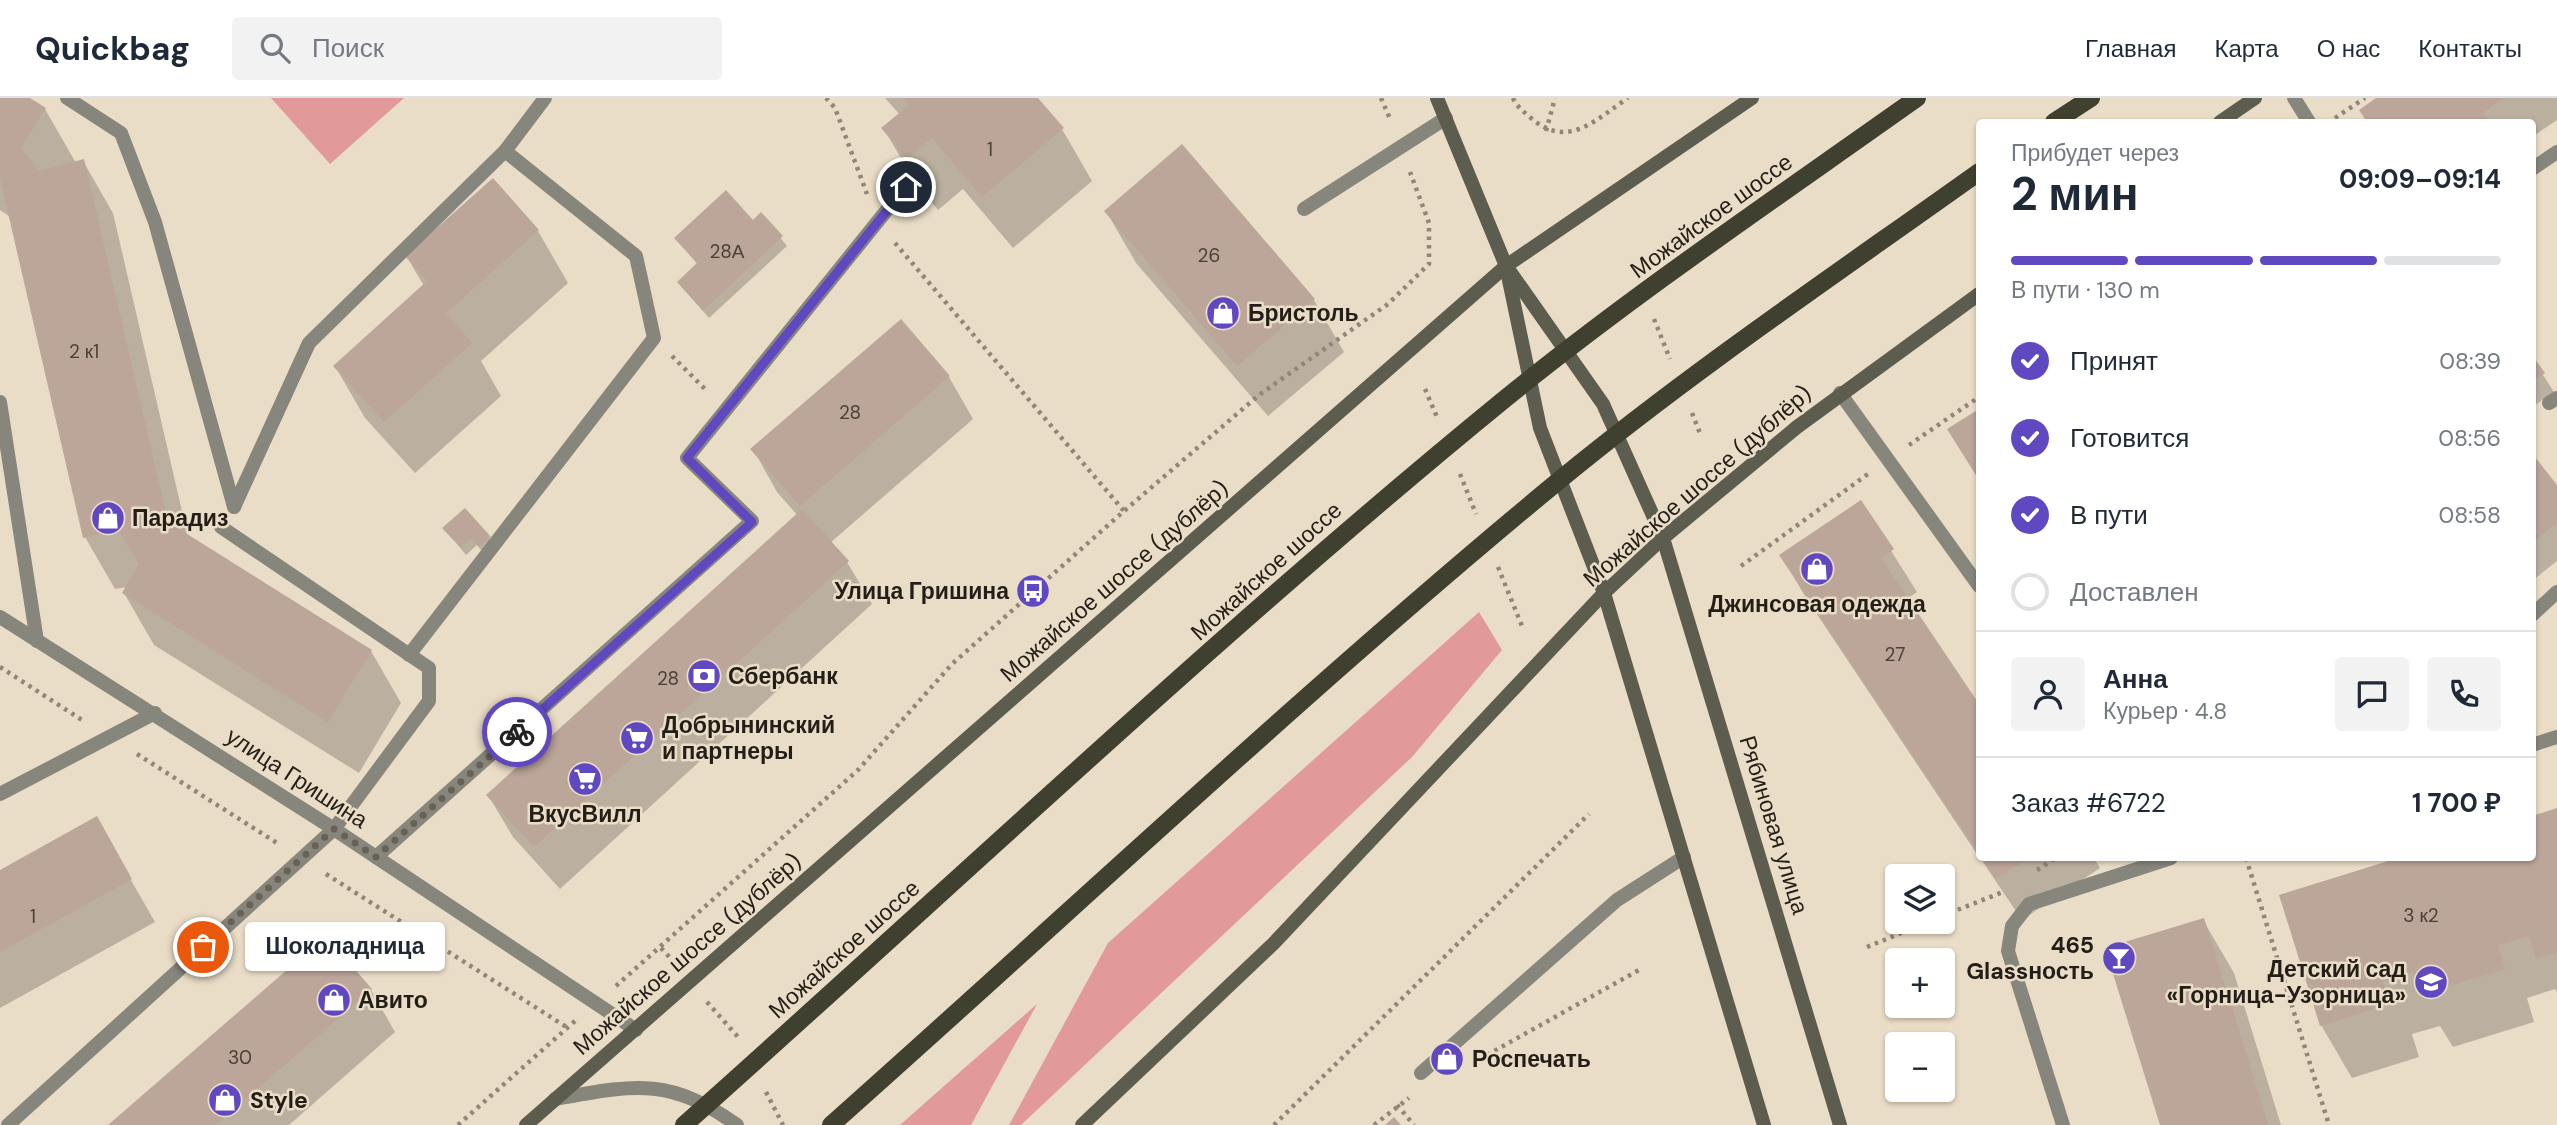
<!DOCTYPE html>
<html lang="ru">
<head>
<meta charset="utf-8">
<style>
  body { margin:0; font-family:"DM Sans",sans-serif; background:#f2f2f3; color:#1f2937; height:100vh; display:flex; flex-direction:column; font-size:26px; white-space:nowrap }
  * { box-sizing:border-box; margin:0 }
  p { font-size:23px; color:#747a83 }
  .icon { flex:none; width:38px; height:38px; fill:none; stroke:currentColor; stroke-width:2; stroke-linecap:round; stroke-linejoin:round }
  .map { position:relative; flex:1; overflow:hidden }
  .drawer { position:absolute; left:1976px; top:21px; width:560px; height:742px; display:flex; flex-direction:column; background:#fff; border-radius:7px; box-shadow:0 2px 5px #0004 }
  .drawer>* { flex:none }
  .fabs { position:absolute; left:1885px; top:766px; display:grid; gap:14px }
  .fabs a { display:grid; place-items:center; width:70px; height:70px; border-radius:7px; background:#fff; box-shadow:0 2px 5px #0004; font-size:35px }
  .pin { position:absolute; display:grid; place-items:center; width:60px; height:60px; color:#fff; margin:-30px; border:4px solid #fff; border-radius:50%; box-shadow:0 2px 7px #0007 }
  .courier { position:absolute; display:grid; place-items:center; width:70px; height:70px; margin:-35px; border:5px solid #6048c1; border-radius:50%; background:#fff; color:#222; box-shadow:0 2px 9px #0007 }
  .bubble { position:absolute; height:49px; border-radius:7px; background:#fff; box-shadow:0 2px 5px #0004; font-size:23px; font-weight:700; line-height:49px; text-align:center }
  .headline em { font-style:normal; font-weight:700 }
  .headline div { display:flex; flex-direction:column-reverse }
  .headline { display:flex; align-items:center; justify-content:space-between; height:119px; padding:0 35px }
  h1 { font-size:46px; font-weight:700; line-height:52px }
  .bar { display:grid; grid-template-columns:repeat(4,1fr); gap:10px 7px; align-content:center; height:84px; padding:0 35px }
  .bar i { height:9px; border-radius:5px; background:#e0e1e3 }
  .bar .on { background:#6048c1 }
  .bar p { grid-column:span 4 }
  .line { display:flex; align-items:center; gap:18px; padding:0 35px; border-top:2px solid #e0e1e3 }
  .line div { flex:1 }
  .round { display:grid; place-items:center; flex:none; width:74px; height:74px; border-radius:7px; background:#f2f2f3 }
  ol { padding:0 35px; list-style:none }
  li { display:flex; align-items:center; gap:21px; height:77px }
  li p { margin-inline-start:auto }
  li .icon { padding:7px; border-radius:50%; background:#6048c1; color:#fff; stroke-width:4 }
  li:last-child { color:#747a83 }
  li i { width:38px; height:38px; border:4px solid #e0e1e3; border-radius:50% }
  header { display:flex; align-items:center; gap:42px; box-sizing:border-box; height:98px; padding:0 35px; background:#fff; border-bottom:2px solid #e0e1e3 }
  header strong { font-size:33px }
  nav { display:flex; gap:38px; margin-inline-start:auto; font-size:24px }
  .search { width:490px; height:63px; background:#f2f2f3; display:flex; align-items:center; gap:18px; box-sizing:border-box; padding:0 24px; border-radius:7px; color:#747a83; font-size:26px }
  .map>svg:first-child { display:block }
  .green { fill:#e1999a }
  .shadow { fill:#0003 }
  .building { fill:#bca599 }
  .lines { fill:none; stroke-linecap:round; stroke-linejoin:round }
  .path { stroke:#908778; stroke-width:4.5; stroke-dasharray:3.5 5; stroke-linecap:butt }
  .lane { stroke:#86867d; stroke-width:14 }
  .street { stroke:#86867d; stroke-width:14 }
  .secondary { stroke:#5c5d4f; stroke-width:14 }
  .primary { stroke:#3f402f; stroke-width:18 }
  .primary-bridge { stroke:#3f402f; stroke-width:18 }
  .done { stroke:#696155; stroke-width:7; stroke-dasharray:0 12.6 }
  .route { stroke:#6048c1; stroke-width:9 }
  .labels { text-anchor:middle; stroke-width:5; stroke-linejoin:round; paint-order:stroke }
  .number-label { font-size:19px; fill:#494038 }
  .street-label { font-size:23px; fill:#231e17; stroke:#eaddc7 }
  .poi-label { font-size:23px; font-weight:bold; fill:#231e17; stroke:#eaddc7; text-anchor:start }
</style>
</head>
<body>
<header>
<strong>Quickbag</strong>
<div class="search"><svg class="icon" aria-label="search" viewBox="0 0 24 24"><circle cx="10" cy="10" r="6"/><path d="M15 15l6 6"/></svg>Поиск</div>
<nav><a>Главная</a><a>Карта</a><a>О нас</a><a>Контакты</a></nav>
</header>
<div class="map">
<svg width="2557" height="1027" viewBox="0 0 2557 1027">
  <rect width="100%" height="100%" fill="#eaddc7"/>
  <g class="green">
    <path d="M271,0H404L330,66Z"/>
    <path d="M1479,514L1502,552L1412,659L1021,1027H1009L1108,845Z"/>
    <path d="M1037,906L971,1027H900Z"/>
  </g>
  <g class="shadow">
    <path d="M0,0H27L45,11L76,65L83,63L113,115L188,439L371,553L401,605L359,675L154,547L124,495L128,489L115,491L85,439L12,120L0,112Z"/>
    <path d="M885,0H1036L1062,31L1092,83L1013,150L963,91L938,112L914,83L884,31L900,17Z"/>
    <path d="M2379,0H2557V22L2532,39V24H2368L2361,12Z"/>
    <path d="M1106,113L1314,202L1344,254L1268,318L1136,165Z"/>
    <path d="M761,116L787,148L709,220L679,185L698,167L676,140L753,124Z"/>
    <path d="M538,133L568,185L481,263L501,298L415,375L365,320L335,268L424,188L407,159Z"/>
    <path d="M2532,260L2554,294L2532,309Z"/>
    <path d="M949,279L973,321L830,445L847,464L872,506L560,791L513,739L488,697L797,417L777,394L753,351Z"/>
    <path d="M2532,358L2557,390V463L2532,483Z"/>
    <path d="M1861,405L1917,494L1907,501L1979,609V759L1806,500L1781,457Z"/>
    <path d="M444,430L489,440L494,449L485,457L477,447L466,457Z"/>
    <path d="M2557,712V894L2555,891L2527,900L2534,924L2453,949L2440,928L2412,936L2419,959L2352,980L2321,927L2281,798L2405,760H2532Z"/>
    <path d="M1980,760H2094L2100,770L2022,822Z"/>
    <path d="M120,763L155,824L0,910V774Z"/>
    <path d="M2203,822L2234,875L2281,1027H2161Z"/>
    <path d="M326,840L371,892L395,934L289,1027H111Z"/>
  </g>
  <g class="building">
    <path d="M0,0H30L46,10L21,50L39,73L84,61L168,424L372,552L328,624L122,495L139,466L118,432L83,440L0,80Z"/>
    <path d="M903,0H1038L1064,30L982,99L932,40L907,61L881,30L909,7Z"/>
    <path d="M2376,0H2504L2483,15L2490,24H2367L2359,12Z"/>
    <path d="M1182,46L1315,201L1237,268L1104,113Z"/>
    <path d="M493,80L539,132L446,215L472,245L384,324L333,268L427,183L405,158Z"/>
    <path d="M726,92L753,122L761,114L783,138L703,213L677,184L697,165L674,140Z"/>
    <path d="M901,221L950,278L800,408L750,351Z"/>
    <path d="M2532,257L2545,275L2532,284Z"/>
    <path d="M1979,311V382L1947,331Z"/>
    <path d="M2532,355L2557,387V425L2532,445Z"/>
    <path d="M1861,402L1894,451L1881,460L1979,606V756L1779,457Z"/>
    <path d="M465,410L491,439L479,449L471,440L460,449L442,430Z"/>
    <path d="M802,411L849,463L534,749L486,697Z"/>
    <path d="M2557,710V854L2536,861L2529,838L2498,847L2505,871L2420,897L2413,874L2383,883L2390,906L2320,928L2279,797L2398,760H2532V718Z"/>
    <path d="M97,718L132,781L0,854V772Z"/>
    <path d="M1982,760H2029L1996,781Z"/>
    <path d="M2204,820L2254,981L2268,1027H2160L2105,850Z"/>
    <path d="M326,838L372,891L216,1027H108Z"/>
    <path d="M1394,1019L1401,1027H1385Z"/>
  </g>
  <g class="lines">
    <g class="path">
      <path d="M826,0L835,10L867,96"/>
      <path d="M1381,0L1391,23"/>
      <path d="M1513,0C1517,9 1524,14 1531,20C1568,52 1595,22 1628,0"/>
      <path d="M2335,20L2365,0"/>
      <path d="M1546,33L1555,0"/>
      <path d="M895,145L1124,413"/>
      <path d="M1654,221L1670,261"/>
      <path d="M672,258L708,294"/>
      <path d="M1425,291L1437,319"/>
      <path d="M1692,315L1701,338"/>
      <path d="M1909,347L1979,299"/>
      <path d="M1460,376L1476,416"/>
      <path d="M1741,468L1868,376"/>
      <path d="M1498,469L1522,528"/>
      <path d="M0,569L82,622"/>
      <path d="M137,656L277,745"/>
      <path d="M2246,760L2329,1027"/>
      <path d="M2037,772L2056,760"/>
      <path d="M326,776L568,930"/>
      <path d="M1942,818L2003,794"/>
      <path d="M1867,849L1928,824"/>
      <path d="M661,850L672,862"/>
      <path d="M616,888L858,672L952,566L1124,413L1259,297L1388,206L1429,166V125L1410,74"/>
      <path d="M707,904L738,939"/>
      <path d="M1487,957L1639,872"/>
      <path d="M766,994L783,1027"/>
      <path d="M1397,1007L1414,1027"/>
      <path d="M458,1027L575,923"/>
      <path d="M1274,1027L1589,716"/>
      <path d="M1374,1027L1409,1000"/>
    </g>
    <g class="lane">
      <path d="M67,0L121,35L155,124L234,409"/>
      <path d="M2294,0L2309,24"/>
      <path d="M505,53L545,0"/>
      <path d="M2532,71L2557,54"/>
      <path d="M1304,111L1446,20"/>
      <path d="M1840,295L1979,488"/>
      <path d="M0,304L37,543"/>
      <path d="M2549,305L2557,300"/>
      <path d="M234,409L309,245L505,53L636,158L654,240L409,557"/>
      <path d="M2532,517L2557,494"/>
      <path d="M2532,647L2557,639"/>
      <path d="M0,696L155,615"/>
      <path d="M376,759L752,423L687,360L920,71"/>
      <path d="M1421,975L1617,802L1684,759"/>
      <path d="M8,1027L334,731L429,603V570L221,429"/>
      <path d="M2063,1027L2008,853L2012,828L2029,806L2171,760"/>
    </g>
    <g class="street">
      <path d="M0,519L334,731L636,932"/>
      <path d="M555,1001C634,987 668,978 737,1027"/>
    </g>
    <g class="secondary">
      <path d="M1437,0L1506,168L1540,330L1604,495L1764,1027"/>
      <path d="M2220,24L2255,0"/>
      <path d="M1511,175L1603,306L1663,440L1840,1027"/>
      <path d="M526,1027L1506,168L1752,0"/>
      <path d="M1082,1027L1274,845L1604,495L1663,440L1797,329L1979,196"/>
    </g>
    <path class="primary" d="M2054,24L2091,0"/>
    <g class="primary-bridge">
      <path d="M684,1027C957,784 1223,531 1506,300C1638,193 1779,98 1917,0"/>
      <path d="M831,1027C1074,811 1311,587 1562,380C1695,271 1839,174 1979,74"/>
    </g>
  </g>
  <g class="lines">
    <path class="done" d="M203,849L334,731L376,759L517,634"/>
    <path class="route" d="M517,634L752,424L687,360L906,89"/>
  </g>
  <defs>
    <g id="shop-disc" transform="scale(1.75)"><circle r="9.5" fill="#6048c1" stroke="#eaddc7"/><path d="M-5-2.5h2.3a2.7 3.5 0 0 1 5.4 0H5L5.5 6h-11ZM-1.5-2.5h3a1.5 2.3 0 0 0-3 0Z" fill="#fff"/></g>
    <g id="bus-disc" transform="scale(1.75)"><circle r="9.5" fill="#6048c1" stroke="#eaddc7"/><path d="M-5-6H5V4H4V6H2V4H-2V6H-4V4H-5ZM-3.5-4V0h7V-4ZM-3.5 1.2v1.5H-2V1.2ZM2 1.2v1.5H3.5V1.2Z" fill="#fff"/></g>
    <g id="bank-disc" transform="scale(1.75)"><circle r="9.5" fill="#6048c1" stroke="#eaddc7"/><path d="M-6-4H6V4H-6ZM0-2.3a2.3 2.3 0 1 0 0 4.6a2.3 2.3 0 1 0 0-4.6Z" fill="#fff"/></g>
    <g id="supermarket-disc" transform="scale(1.75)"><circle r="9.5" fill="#6048c1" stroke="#eaddc7"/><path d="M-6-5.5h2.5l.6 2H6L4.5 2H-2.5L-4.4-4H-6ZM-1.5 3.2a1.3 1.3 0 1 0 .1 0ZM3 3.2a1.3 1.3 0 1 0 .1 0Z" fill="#fff"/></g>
    <g id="bar-disc" transform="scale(1.75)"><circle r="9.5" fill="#6048c1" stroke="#eaddc7"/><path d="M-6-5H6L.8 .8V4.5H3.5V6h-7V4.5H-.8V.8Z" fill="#fff"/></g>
    <g id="school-disc" transform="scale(1.75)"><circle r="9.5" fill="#6048c1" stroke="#eaddc7"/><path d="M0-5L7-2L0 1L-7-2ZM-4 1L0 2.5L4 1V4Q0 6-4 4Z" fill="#fff"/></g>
  </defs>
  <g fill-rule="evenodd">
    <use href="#shop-disc" x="1223" y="215"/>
    <use href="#shop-disc" x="108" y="420"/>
    <use href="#shop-disc" x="1817" y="471"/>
    <use href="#bus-disc" x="1033" y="493"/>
    <use href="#bank-disc" x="704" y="578"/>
    <use href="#supermarket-disc" x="637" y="640"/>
    <use href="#supermarket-disc" x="585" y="681"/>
    <use href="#bar-disc" x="2119" y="860"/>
    <use href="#school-disc" x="2431" y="884"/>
    <use href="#shop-disc" x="334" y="902"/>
    <use href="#shop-disc" x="1447" y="961"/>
    <use href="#shop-disc" x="225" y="1002"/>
  </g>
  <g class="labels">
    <g class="number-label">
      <text x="990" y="58">1</text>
      <text x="727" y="160">28А</text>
      <text x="1209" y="164">26</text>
      <text x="84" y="260">2 к1</text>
      <text x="850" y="321">28</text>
      <text x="1895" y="563">27</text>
      <text x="668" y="587">28</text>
      <text x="2421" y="824">3 к2</text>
      <text x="33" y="825">1</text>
      <text x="240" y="966">30</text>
    </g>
    <g class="street-label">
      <text transform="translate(1711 118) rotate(-36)" y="8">Можайское шоссе</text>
      <text transform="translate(1697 388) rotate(-41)" y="8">Можайское шоссе (дублёр)</text>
      <text transform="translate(1266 473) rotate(-42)" y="8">Можайское шоссе</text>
      <text transform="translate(1114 483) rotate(-41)" y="8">Можайское шоссе (дублёр)</text>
      <text transform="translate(297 680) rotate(33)" y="8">улица Гришина</text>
      <text transform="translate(1774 727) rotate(73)" y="8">Рябиновая улица</text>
      <text transform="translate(844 851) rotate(-42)" y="8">Можайское шоссе</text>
      <text transform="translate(687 856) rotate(-41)" y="8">Можайское шоссе (дублёр)</text>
    </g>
    <g class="poi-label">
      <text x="1248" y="223">Бристоль</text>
      <text x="132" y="428">Парадиз</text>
      <text x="1009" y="501" text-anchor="end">Улица Гришина</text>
      <text x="1817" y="514" text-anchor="middle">Джинсовая одежда</text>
      <text x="728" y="586">Сбербанк</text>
      <text x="662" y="635">Добрынинский<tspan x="662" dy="26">и партнеры</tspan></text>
      <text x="585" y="724" text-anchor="middle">ВкусВилл</text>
      <text x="2094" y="855" text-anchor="end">465<tspan x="2094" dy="26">Glassность</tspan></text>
      <text x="2406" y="879" text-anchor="end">Детский сад<tspan x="2406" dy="26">«Горница-Узорница»</tspan></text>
      <text x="358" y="910">Авито</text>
      <text x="1472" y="969">Роспечать</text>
      <text x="250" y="1010">Style</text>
    </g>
  </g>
</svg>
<div class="fabs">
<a><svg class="icon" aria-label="layers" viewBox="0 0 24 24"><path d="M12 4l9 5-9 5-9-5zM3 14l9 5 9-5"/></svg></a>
<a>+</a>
<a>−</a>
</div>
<div class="pin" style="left:203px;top:849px;background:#ea580c"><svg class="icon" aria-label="bag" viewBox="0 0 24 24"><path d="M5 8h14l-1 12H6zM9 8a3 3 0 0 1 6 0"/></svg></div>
<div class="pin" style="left:906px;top:89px;background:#1f2937"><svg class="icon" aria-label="home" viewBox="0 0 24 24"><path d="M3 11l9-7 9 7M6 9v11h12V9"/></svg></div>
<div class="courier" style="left:517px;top:634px"><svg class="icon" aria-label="bike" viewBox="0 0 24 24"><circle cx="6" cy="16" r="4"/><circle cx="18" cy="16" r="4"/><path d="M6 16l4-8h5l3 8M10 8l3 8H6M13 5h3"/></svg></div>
<div class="bubble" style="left:245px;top:824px;width:200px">Шоколадница</div>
<section class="drawer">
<div class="headline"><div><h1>2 мин</h1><p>Прибудет через</p></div><em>09:09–09:14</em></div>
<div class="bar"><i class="on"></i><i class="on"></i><i class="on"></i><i></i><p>В пути · 130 m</p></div>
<ol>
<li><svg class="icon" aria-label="check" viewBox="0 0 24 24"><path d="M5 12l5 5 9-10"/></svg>Принят<p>08:39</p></li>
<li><svg class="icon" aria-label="check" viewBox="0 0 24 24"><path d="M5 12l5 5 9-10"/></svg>Готовится<p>08:56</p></li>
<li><svg class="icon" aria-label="check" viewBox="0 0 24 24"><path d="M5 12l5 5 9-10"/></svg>В пути<p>08:58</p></li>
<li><i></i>Доставлен</li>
</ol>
<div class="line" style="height:126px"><a class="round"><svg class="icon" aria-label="person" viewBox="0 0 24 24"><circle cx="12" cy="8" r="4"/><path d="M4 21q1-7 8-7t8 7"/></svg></a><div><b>Анна</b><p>Курьер · 4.8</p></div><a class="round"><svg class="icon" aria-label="chat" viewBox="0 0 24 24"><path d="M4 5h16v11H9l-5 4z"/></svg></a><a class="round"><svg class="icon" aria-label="phone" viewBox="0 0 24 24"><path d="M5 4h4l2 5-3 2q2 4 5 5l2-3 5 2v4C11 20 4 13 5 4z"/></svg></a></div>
<div class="line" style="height:91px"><div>Заказ #6722</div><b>1 700 ₽</b></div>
</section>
</div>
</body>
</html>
